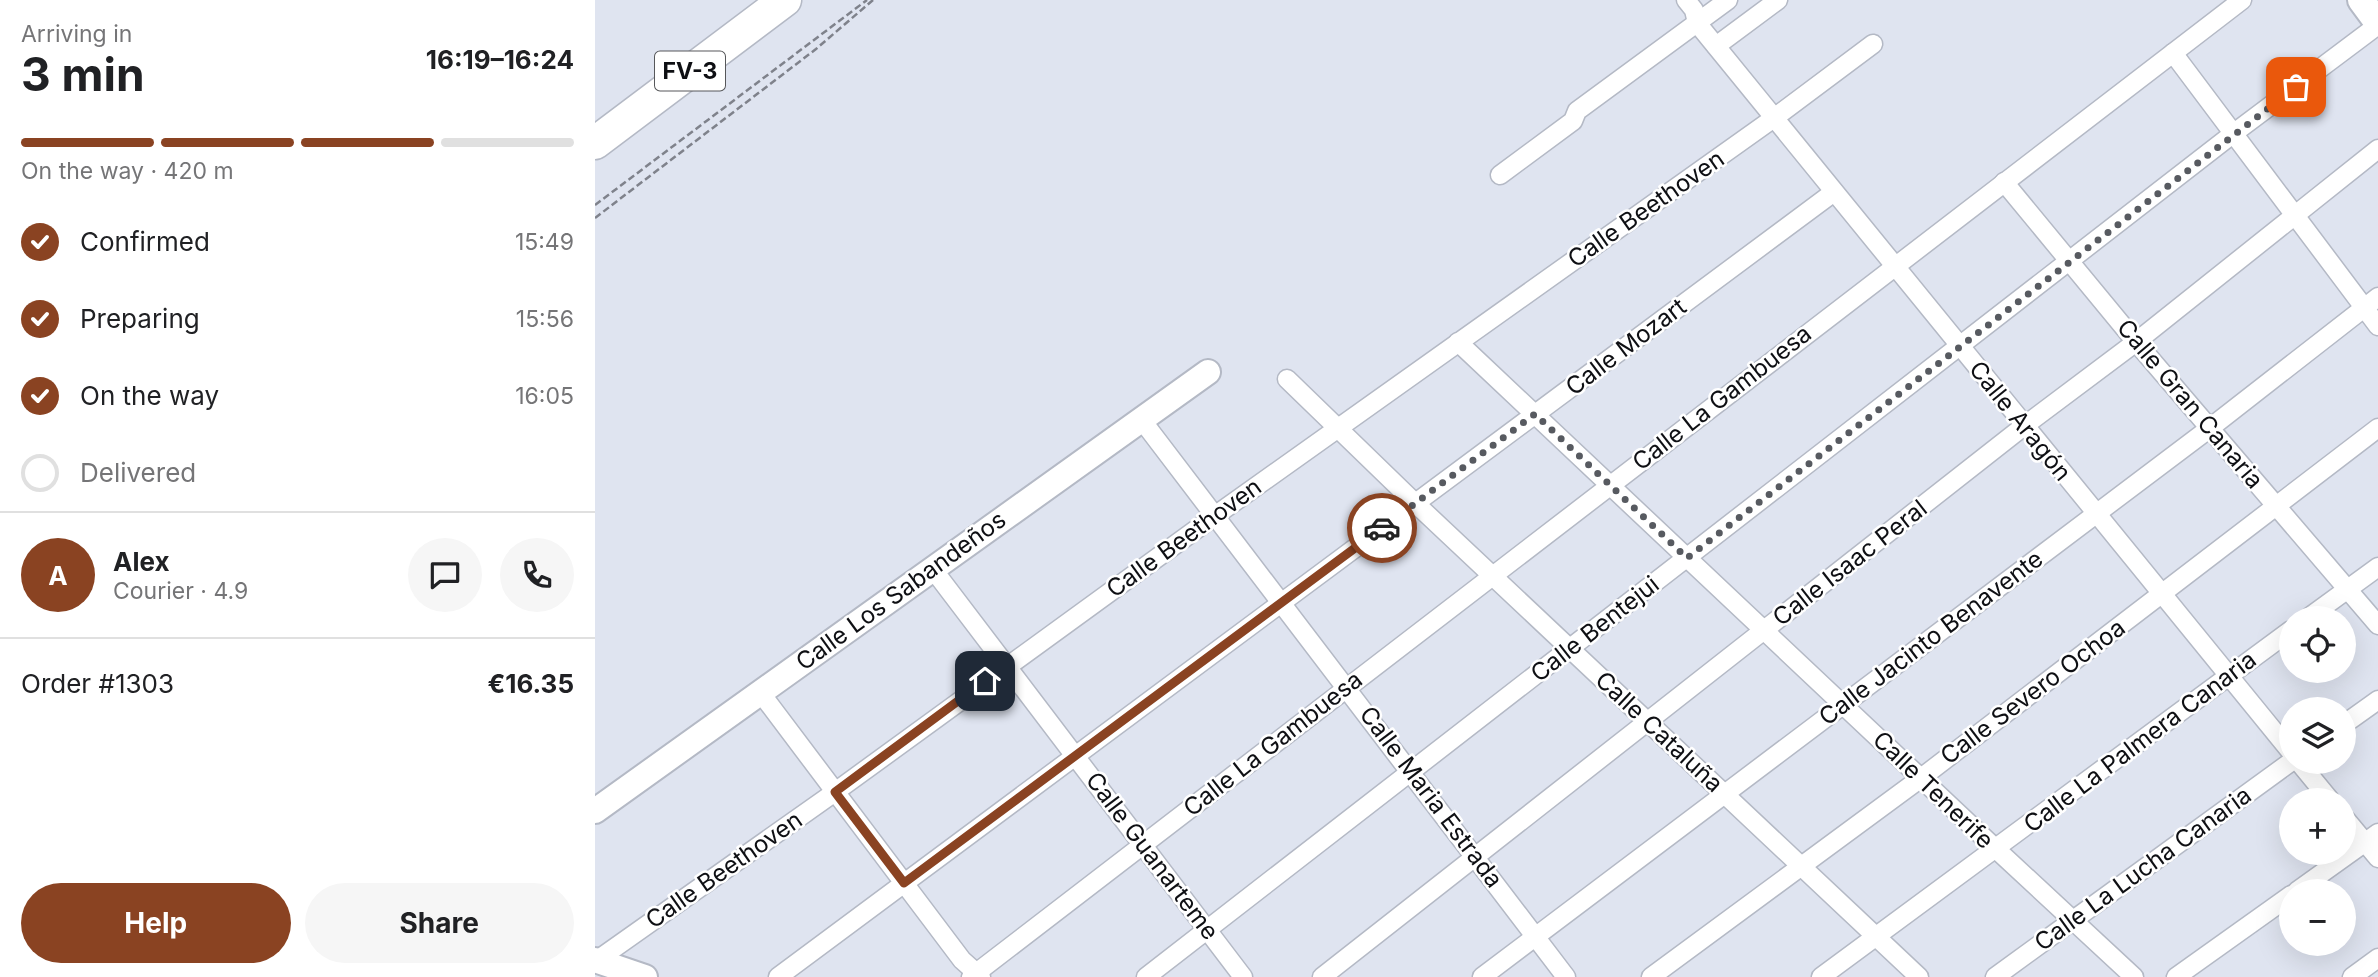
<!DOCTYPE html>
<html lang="en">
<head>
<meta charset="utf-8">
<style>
  body { margin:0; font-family:Inter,sans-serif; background:#f6f6f6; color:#202124; height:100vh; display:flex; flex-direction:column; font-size:26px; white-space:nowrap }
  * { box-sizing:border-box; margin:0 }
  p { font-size:23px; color:#757577 }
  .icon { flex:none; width:38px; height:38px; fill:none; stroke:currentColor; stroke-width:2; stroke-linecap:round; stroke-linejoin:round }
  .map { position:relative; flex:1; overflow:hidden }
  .details { display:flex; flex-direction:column; background:#fff; width:595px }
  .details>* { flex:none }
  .fabs { position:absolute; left:1684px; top:606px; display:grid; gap:14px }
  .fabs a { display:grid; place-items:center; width:77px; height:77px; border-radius:50%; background:#fff; box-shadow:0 7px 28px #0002; font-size:35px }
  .pin { position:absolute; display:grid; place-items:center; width:60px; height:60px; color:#fff; margin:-30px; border-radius:14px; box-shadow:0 4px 10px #0006 }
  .courier { position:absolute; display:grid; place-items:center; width:70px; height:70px; margin:-35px; border:5px solid #8a4322; border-radius:50%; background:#fff; color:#222; box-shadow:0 2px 9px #0007 }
  .head em { font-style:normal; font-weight:700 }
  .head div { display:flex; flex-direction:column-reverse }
  .head { display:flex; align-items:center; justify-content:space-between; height:119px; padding:0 21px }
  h1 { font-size:46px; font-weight:700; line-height:52px }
  .bar { display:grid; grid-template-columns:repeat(4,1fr); gap:10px 7px; align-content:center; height:84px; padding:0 21px }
  .bar i { height:9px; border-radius:5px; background:#e0e0e0 }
  .bar .on { background:#8a4322 }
  .bar p { grid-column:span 4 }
  .line { display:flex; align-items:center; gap:18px; padding:0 21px; border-top:2px solid #e0e0e0 }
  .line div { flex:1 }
  .round { display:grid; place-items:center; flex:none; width:74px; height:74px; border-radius:37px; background:#f6f6f6 }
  ol { padding:0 21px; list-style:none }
  li { display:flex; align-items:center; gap:21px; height:77px }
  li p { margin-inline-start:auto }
  li .icon { padding:7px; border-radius:50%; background:#8a4322; color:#fff; stroke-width:4 }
  li:last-child { color:#757577 }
  li i { width:38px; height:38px; border:4px solid #e0e0e0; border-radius:50% }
  .button { display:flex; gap:14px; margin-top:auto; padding:14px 21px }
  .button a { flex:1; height:80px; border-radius:42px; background:#8a4322; color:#fff; font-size:28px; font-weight:700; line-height:80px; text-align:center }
  .button a+a { background:#f6f6f6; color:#202124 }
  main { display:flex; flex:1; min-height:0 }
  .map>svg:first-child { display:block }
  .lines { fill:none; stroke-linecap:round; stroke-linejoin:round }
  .street-casing { stroke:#b4b9c5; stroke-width:21 }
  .secondary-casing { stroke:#b4b9c5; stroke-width:28 }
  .primary-casing { stroke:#b4b9c5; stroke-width:30 }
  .highway-casing { stroke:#b4b9c5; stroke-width:35 }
  .path { stroke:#7f828b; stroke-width:2.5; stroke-dasharray:7 3.5; stroke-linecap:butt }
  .street { stroke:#fff; stroke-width:18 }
  .secondary { stroke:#fff; stroke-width:24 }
  .primary { stroke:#fff; stroke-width:26 }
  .highway { stroke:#fff; stroke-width:32 }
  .done { stroke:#575a60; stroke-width:7; stroke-dasharray:0 12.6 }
  .route { stroke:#8a4322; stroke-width:9 }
  .labels { text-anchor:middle; stroke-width:5; stroke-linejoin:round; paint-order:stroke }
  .shield { fill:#fff; stroke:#56575a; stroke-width:2 }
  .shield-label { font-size:23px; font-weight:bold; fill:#0e0f13 }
  .street-label { font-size:24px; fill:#0e0f13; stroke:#fff }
</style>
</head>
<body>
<main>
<section class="details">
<div class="head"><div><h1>3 min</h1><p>Arriving in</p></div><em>16:19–16:24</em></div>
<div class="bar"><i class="on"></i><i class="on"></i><i class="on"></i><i></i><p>On the way · 420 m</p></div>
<ol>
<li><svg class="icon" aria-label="check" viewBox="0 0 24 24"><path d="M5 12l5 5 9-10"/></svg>Confirmed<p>15:49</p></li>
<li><svg class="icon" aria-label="check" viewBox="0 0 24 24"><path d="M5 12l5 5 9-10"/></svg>Preparing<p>15:56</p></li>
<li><svg class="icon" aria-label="check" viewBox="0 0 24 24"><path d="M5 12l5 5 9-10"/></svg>On the way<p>16:05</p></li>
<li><i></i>Delivered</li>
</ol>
<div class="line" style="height:126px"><b class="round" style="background:#8a4322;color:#fff">A</b><div><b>Alex</b><p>Courier · 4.9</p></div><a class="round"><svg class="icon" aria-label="chat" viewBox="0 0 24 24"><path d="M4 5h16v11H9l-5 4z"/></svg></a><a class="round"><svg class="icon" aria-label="phone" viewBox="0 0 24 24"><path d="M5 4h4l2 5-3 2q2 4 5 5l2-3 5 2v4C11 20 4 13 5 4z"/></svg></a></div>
<div class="line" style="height:91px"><div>Order #1303</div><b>€16.35</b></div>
<div class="button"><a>Help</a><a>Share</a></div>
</section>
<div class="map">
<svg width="1783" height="977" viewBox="0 0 1783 977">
  <rect width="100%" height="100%" fill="#dfe4f0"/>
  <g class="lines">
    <g class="street-casing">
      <g id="street">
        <path d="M1091,0L1099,10L1102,23L1696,752"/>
        <path d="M1121,46L1183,0"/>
        <path d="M1578,53L1783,326"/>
        <path d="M905,175L978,121L982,111L1133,0"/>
        <path d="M1409,182L1541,342L1783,625"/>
        <path d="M863,342L1401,849L1539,977"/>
        <path d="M692,379L820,503L1324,977"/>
        <path d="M546,419L971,977"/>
        <path d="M337,568L648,977"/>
        <path d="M1713,618L1783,567"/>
        <path d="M165,692L367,960L386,977"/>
        <path d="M1748,725L1783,700"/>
        <path d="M1703,761L1735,800"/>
        <path d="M1748,816L1783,858"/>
        <path d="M1702,891L1783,833"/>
        <path d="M1,961L240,792L621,515L1179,118L1278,44"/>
        <path d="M183,977L1239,192"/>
        <path d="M376,977L1647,0"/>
        <path d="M551,977L1639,133L1783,25"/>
        <path d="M727,977L1429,426L1541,342L1783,149"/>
        <path d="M887,977L1615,428L1783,297"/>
        <path d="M1056,977L1326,778L1783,428"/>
        <path d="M1226,977L1696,630"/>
        <path d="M1400,977L1697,761"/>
        <path d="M1581,977L1696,895"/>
        <path d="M1757,977L1783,958"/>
      </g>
    </g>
    <g class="secondary-casing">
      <g id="secondary">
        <path d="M0,811L613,372"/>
        <path d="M0,960L50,977"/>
      </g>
    </g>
    <g class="primary-casing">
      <path id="primary" d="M1766,0L1783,23"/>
    </g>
    <g class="highway-casing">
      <path id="highway" d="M0,143L190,0"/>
    </g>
    <g class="path">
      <path d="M0,205L272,0"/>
      <path d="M0,218L221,49L278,0"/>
    </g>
    <use href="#street" class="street"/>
    <use href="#secondary" class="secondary"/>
    <use href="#primary" class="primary"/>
    <use href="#highway" class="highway"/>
  </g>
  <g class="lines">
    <path class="done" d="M787,528L940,414L1092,558L1701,87"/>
    <path class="route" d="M390,681L240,792L309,883L787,528"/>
  </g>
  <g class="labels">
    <rect class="shield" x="60" y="51.5" width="70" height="39" rx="5"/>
    <g class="shield-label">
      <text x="95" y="79">FV-3</text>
    </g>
    <g class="street-label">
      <text transform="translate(1051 209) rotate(-35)" y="8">Calle Beethoven</text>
      <text transform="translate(1031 347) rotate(-37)" y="8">Calle Mozart</text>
      <text transform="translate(1127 398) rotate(-38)" y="8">Calle La Gambuesa</text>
      <text transform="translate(1595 404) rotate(50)" y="8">Calle Gran Canaria</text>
      <text transform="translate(1425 421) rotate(51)" y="8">Calle Aragón</text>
      <text transform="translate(589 538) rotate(-36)" y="8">Calle Beethoven</text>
      <text transform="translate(1255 563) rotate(-38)" y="8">Calle Isaac Peral</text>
      <text transform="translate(306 591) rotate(-36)" y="8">Calle Los Sabandeños</text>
      <text transform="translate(1000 629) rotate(-38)" y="8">Calle Bentejui</text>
      <text transform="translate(1336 638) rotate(-37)" y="8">Calle Jacinto Benavente</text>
      <text transform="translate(1438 692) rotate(-37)" y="8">Calle Severo Ochoa</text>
      <text transform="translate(1064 732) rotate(43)" y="8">Calle Cataluña</text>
      <text transform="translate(1545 742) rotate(-37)" y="8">Calle La Palmera Canaria</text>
      <text transform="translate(678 744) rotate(-38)" y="8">Calle La Gambuesa</text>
      <text transform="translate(1338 790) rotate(44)" y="8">Calle Tenerife</text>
      <text transform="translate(836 797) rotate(53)" y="8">Calle Maria Estrada</text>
      <text transform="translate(557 856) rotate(53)" y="8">Calle Guanarteme</text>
      <text transform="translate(1548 869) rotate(-36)" y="8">Calle La Lucha Canaria</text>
      <text transform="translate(129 870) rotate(-35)" y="8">Calle Beethoven</text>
    </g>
  </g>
</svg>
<div class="fabs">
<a><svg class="icon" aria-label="locate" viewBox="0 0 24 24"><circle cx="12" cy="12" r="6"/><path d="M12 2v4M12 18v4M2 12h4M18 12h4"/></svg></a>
<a><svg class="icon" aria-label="layers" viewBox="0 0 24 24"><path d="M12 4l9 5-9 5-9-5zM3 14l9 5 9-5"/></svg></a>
<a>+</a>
<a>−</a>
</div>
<div class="pin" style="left:1701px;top:87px;background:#ea580c"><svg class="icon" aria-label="bag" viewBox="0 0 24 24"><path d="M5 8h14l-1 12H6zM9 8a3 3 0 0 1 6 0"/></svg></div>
<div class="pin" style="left:390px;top:681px;background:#1f2937"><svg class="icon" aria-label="home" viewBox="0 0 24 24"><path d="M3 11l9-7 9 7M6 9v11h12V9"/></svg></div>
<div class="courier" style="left:787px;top:528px"><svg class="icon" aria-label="car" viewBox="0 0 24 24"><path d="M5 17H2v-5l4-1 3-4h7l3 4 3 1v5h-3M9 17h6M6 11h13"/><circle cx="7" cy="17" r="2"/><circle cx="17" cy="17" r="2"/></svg></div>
</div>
</main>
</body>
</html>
